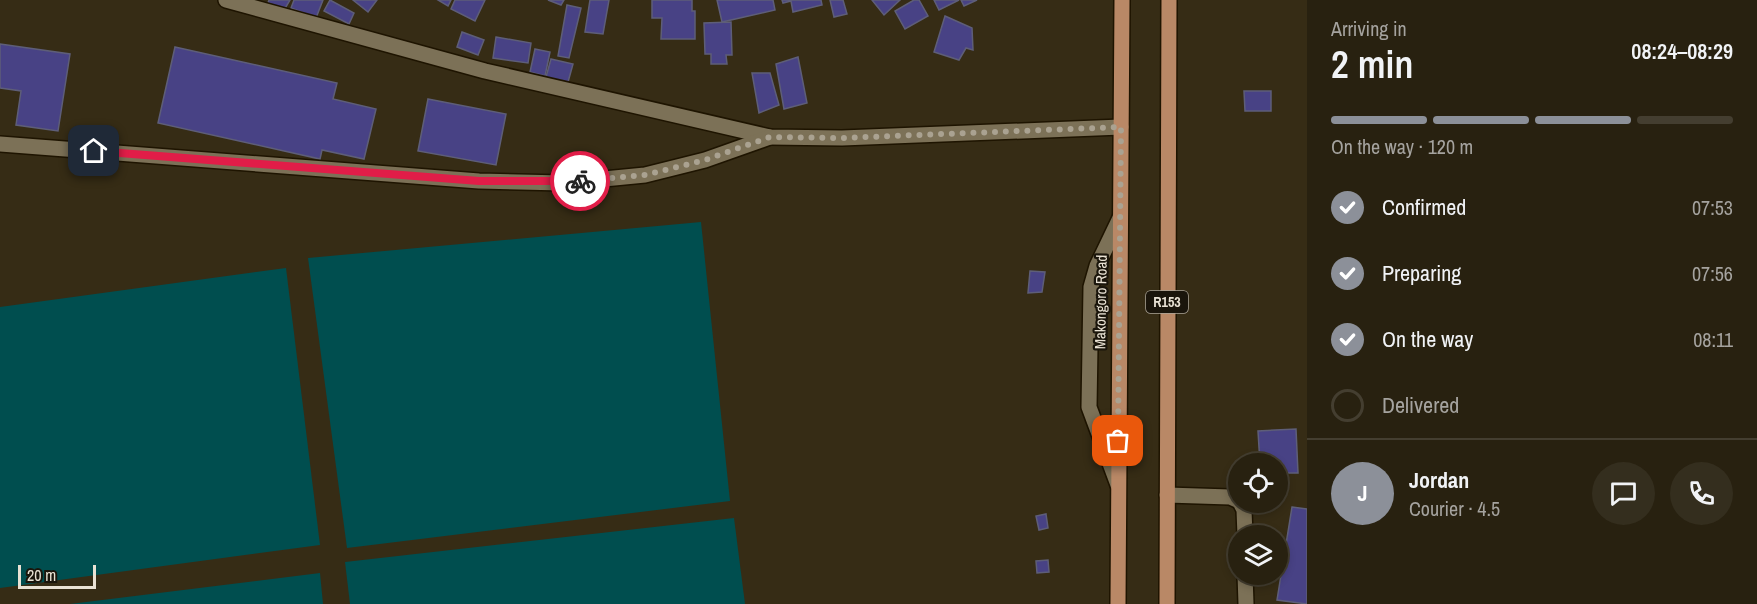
<!DOCTYPE html>
<html lang="en">
<head>
<meta charset="utf-8">
<style>
  body { margin:0; font-family:"Archivo Narrow",sans-serif; background:#342e1e; color:#f1f3f6; height:100vh; display:flex; flex-direction:column; font-size:22px; white-space:nowrap }
  * { box-sizing:border-box; margin:0 }
  p { font-size:20px; color:#a5a39f }
  .icon { flex:none; width:33px; height:33px; fill:none; stroke:currentColor; stroke-width:2; stroke-linecap:round; stroke-linejoin:round }
  .map { position:relative; flex:1; overflow:hidden }
  .side { display:flex; flex-direction:column; background:#282110; width:450px }
  .side>* { flex:none }
  .buttons { position:absolute; left:1228px; top:453px; display:grid; gap:12px }
  .buttons a { display:grid; place-items:center; width:60px; height:60px; border-radius:50%; background:#282110; box-shadow:0 3px 9px #0003,0 0 0 2px #443e30; font-size:30px }
  .scale { position:absolute; left:18px; bottom:15px; width:78px; box-sizing:border-box; padding-left:6px; border:3px solid #e9e2d4; border-top:0; font-size:16px; line-height:21px; white-space:nowrap; color:#e9e2d4; -webkit-text-stroke:4px #1a150b; paint-order:stroke }
  .pin { position:absolute; display:grid; place-items:center; width:51px; height:51px; color:#fff; margin:-26px; border-radius:12px; box-shadow:0 3px 9px #0006 }
  .courier { position:absolute; display:grid; place-items:center; width:60px; height:60px; margin:-30px; border:4px solid #e11d48; border-radius:50%; background:#fff; color:#222; box-shadow:0 2px 8px #0007 }
  .summary em { font-style:normal; font-weight:600 }
  .summary div { display:flex; flex-direction:column-reverse }
  .summary { display:flex; align-items:center; justify-content:space-between; height:102px; padding:0 24px }
  h1 { font-size:39px; font-weight:600; line-height:45px }
  .bar { display:grid; grid-template-columns:repeat(4,1fr); gap:9px 6px; align-content:center; height:72px; padding:0 24px }
  .bar i { height:8px; border-radius:4px; background:#443e30 }
  .bar .on { background:#8c9099 }
  .bar p { grid-column:span 4 }
  .line { display:flex; align-items:center; gap:15px; padding:0 24px; border-top:2px solid #443e30 }
  .line div { flex:1 }
  .round { display:grid; place-items:center; flex:none; width:63px; height:63px; border-radius:32px; background:#342e1e }
  ol { padding:0 24px; list-style:none }
  li { display:flex; align-items:center; gap:18px; height:66px }
  li p { margin-inline-start:auto }
  li .icon { padding:6px; border-radius:50%; background:#8c9099; color:#fff; stroke-width:4 }
  li:last-child { color:#a5a39f }
  li i { width:33px; height:33px; border:3px solid #443e30; border-radius:50% }
  main { display:flex; flex:1; min-height:0 }
  .map>svg:first-child { display:block }
  .water { fill:#004e4f }
  .building { fill:#484285; stroke:#5e5e78; stroke-width:1.5 }
  .lines { fill:none; stroke-linecap:round; stroke-linejoin:round }
  .minor-casing { stroke:#1e1400; stroke-width:18 }
  .major-casing { stroke:#1e1400; stroke-width:18 }
  .minor { stroke:#7c7157; stroke-width:15 }
  .major { stroke:#b98866; stroke-width:15 }
  .done { stroke:#aaa291; stroke-width:6; stroke-dasharray:0 10.8 }
  .route { stroke:#e11d48; stroke-width:8 }
  .labels { text-anchor:middle; stroke-width:4.5; stroke-linejoin:round; paint-order:stroke }
  .shield { fill:#1a150b; stroke:#aba498; stroke-width:1.5 }
  .shield-label { font-size:14px; font-weight:bold; fill:#e9e2d4 }
  .street-label { font-size:15px; fill:#e9e2d4; stroke:#1a150b }
</style>
</head>
<body>
<main>
<div class="map">
<svg width="1307" height="604" viewBox="0 0 1307 604">
  <rect width="100%" height="100%" fill="#362c15"/>
  <g class="water">
    <path d="M701,222L730,501L347,548L308,258Z"/>
    <path d="M286,268L320,545L0,588V307Z"/>
    <path d="M734,518L745,604H350L345,562Z"/>
    <path d="M320,573L323,604H70Z"/>
  </g>
  <g class="building">
    <path d="M269,0H290L283,12L268,3Z"/>
    <path d="M294,0H323L316,18L291,8Z"/>
    <path d="M330,0L354,13L349,24L324,11Z"/>
    <path d="M353,0H377L368,12Z"/>
    <path d="M438,0H451L448,6Z"/>
    <path d="M455,0H485L475,21L451,9Z"/>
    <path d="M548,0H564L561,5Z"/>
    <path d="M590,0H609L603,34L585,32Z"/>
    <path d="M652,0H692V11H695V39H661L662,18H652Z"/>
    <path d="M717,0H773L775,10L722,22Z"/>
    <path d="M782,0H821L822,5L793,12L791,1L783,3Z"/>
    <path d="M830,0H843L847,14L834,17Z"/>
    <path d="M872,0H900L884,15Z"/>
    <path d="M914,0H919L928,16L905,29L895,11Z"/>
    <path d="M934,0H959L939,10Z"/>
    <path d="M961,0H977L964,6Z"/>
    <path d="M567,5L581,8L569,58L558,56Z"/>
    <path d="M945,16L972,28L973,50L966,48L959,60L934,52Z"/>
    <path d="M731,22L732,55H726L727,64H711V54H705L704,23Z"/>
    <path d="M462,32L484,40L478,55L457,47Z"/>
    <path d="M496,37L531,43L528,63L493,58Z"/>
    <path d="M0,44L70,54L58,131L16,125L21,91L0,88Z"/>
    <path d="M175,47L337,83L333,99L376,109L364,159L322,150L320,159L158,123Z"/>
    <path d="M535,49L550,52L545,76L530,72Z"/>
    <path d="M798,57L807,103L784,109L776,64Z"/>
    <path d="M551,59L573,64L568,82L546,77Z"/>
    <path d="M752,73H770L779,105L759,113Z"/>
    <path d="M1244,91H1271V111H1245Z"/>
    <path d="M428,99L506,114L496,165L418,151Z"/>
    <path d="M1030,271L1045,272L1042,292L1028,293Z"/>
    <path d="M1296,429L1298,473H1278V464H1260L1258,431Z"/>
    <path d="M1292,507L1307,509V604L1277,600Z"/>
    <path d="M1046,514L1048,528L1039,530L1036,516Z"/>
    <path d="M1048,560L1049,572L1037,573L1036,561Z"/>
  </g>
  <g class="lines">
    <g class="minor-casing">
      <g id="minor">
        <path d="M226,0L485,71L770,137L842,138L1121,127"/>
        <path d="M0,144L479,181L563,183L645,175L705,160L770,137"/>
        <path d="M1118,485L1089,407L1091,287L1097,266L1120,218"/>
        <path d="M1167,495L1230,497L1239,501"/>
        <path d="M1240,502L1244,510L1245,536"/>
        <path d="M1245,574L1246,604"/>
      </g>
    </g>
    <g class="major-casing">
      <g id="major">
        <path d="M1118,604L1122,0"/>
        <path d="M1167,604L1169,0"/>
      </g>
    </g>
    <use href="#minor" class="minor"/>
    <use href="#major" class="major"/>
  </g>
  <g class="lines">
    <path class="done" d="M580,181L645,175L705,160L770,137L842,138L1121,127L1118,441"/>
    <path class="route" d="M94,151L479,181H580"/>
  </g>
  <g class="labels">
    <rect class="shield" x="1146" y="291" width="42" height="22" rx="4.5"/>
    <g class="shield-label">
      <text x="1167" y="307">R153</text>
    </g>
    <g class="street-label">
      <text transform="translate(1101 302) rotate(-89)" y="5">Makongoro Road</text>
    </g>
  </g>
</svg>
<div class="buttons">
<a><svg class="icon" aria-label="locate" viewBox="0 0 24 24"><circle cx="12" cy="12" r="6"/><path d="M12 2v4M12 18v4M2 12h4M18 12h4"/></svg></a>
<a><svg class="icon" aria-label="layers" viewBox="0 0 24 24"><path d="M12 4l9 5-9 5-9-5zM3 14l9 5 9-5"/></svg></a>
</div>
<div class="scale">20 m</div>
<div class="pin" style="left:1118px;top:441px;background:#ea580c"><svg class="icon" aria-label="bag" viewBox="0 0 24 24"><path d="M5 8h14l-1 12H6zM9 8a3 3 0 0 1 6 0"/></svg></div>
<div class="pin" style="left:94px;top:151px;background:#1f2937"><svg class="icon" aria-label="home" viewBox="0 0 24 24"><path d="M3 11l9-7 9 7M6 9v11h12V9"/></svg></div>
<div class="courier" style="left:580px;top:181px"><svg class="icon" aria-label="bike" viewBox="0 0 24 24"><circle cx="6" cy="16" r="4"/><circle cx="18" cy="16" r="4"/><path d="M6 16l4-8h5l3 8M10 8l3 8H6M13 5h3"/></svg></div>
</div>
<section class="side">
<div class="summary"><div><h1>2 min</h1><p>Arriving in</p></div><em>08:24–08:29</em></div>
<div class="bar"><i class="on"></i><i class="on"></i><i class="on"></i><i></i><p>On the way · 120 m</p></div>
<ol>
<li><svg class="icon" aria-label="check" viewBox="0 0 24 24"><path d="M5 12l5 5 9-10"/></svg>Confirmed<p>07:53</p></li>
<li><svg class="icon" aria-label="check" viewBox="0 0 24 24"><path d="M5 12l5 5 9-10"/></svg>Preparing<p>07:56</p></li>
<li><svg class="icon" aria-label="check" viewBox="0 0 24 24"><path d="M5 12l5 5 9-10"/></svg>On the way<p>08:11</p></li>
<li><i></i>Delivered</li>
</ol>
<div class="line" style="height:108px"><b class="round" style="background:#8c9099;color:#fff">J</b><div><b>Jordan</b><p>Courier · 4.5</p></div><a class="round"><svg class="icon" aria-label="chat" viewBox="0 0 24 24"><path d="M4 5h16v11H9l-5 4z"/></svg></a><a class="round"><svg class="icon" aria-label="phone" viewBox="0 0 24 24"><path d="M5 4h4l2 5-3 2q2 4 5 5l2-3 5 2v4C11 20 4 13 5 4z"/></svg></a></div>
</section>
</main>
</body>
</html>
